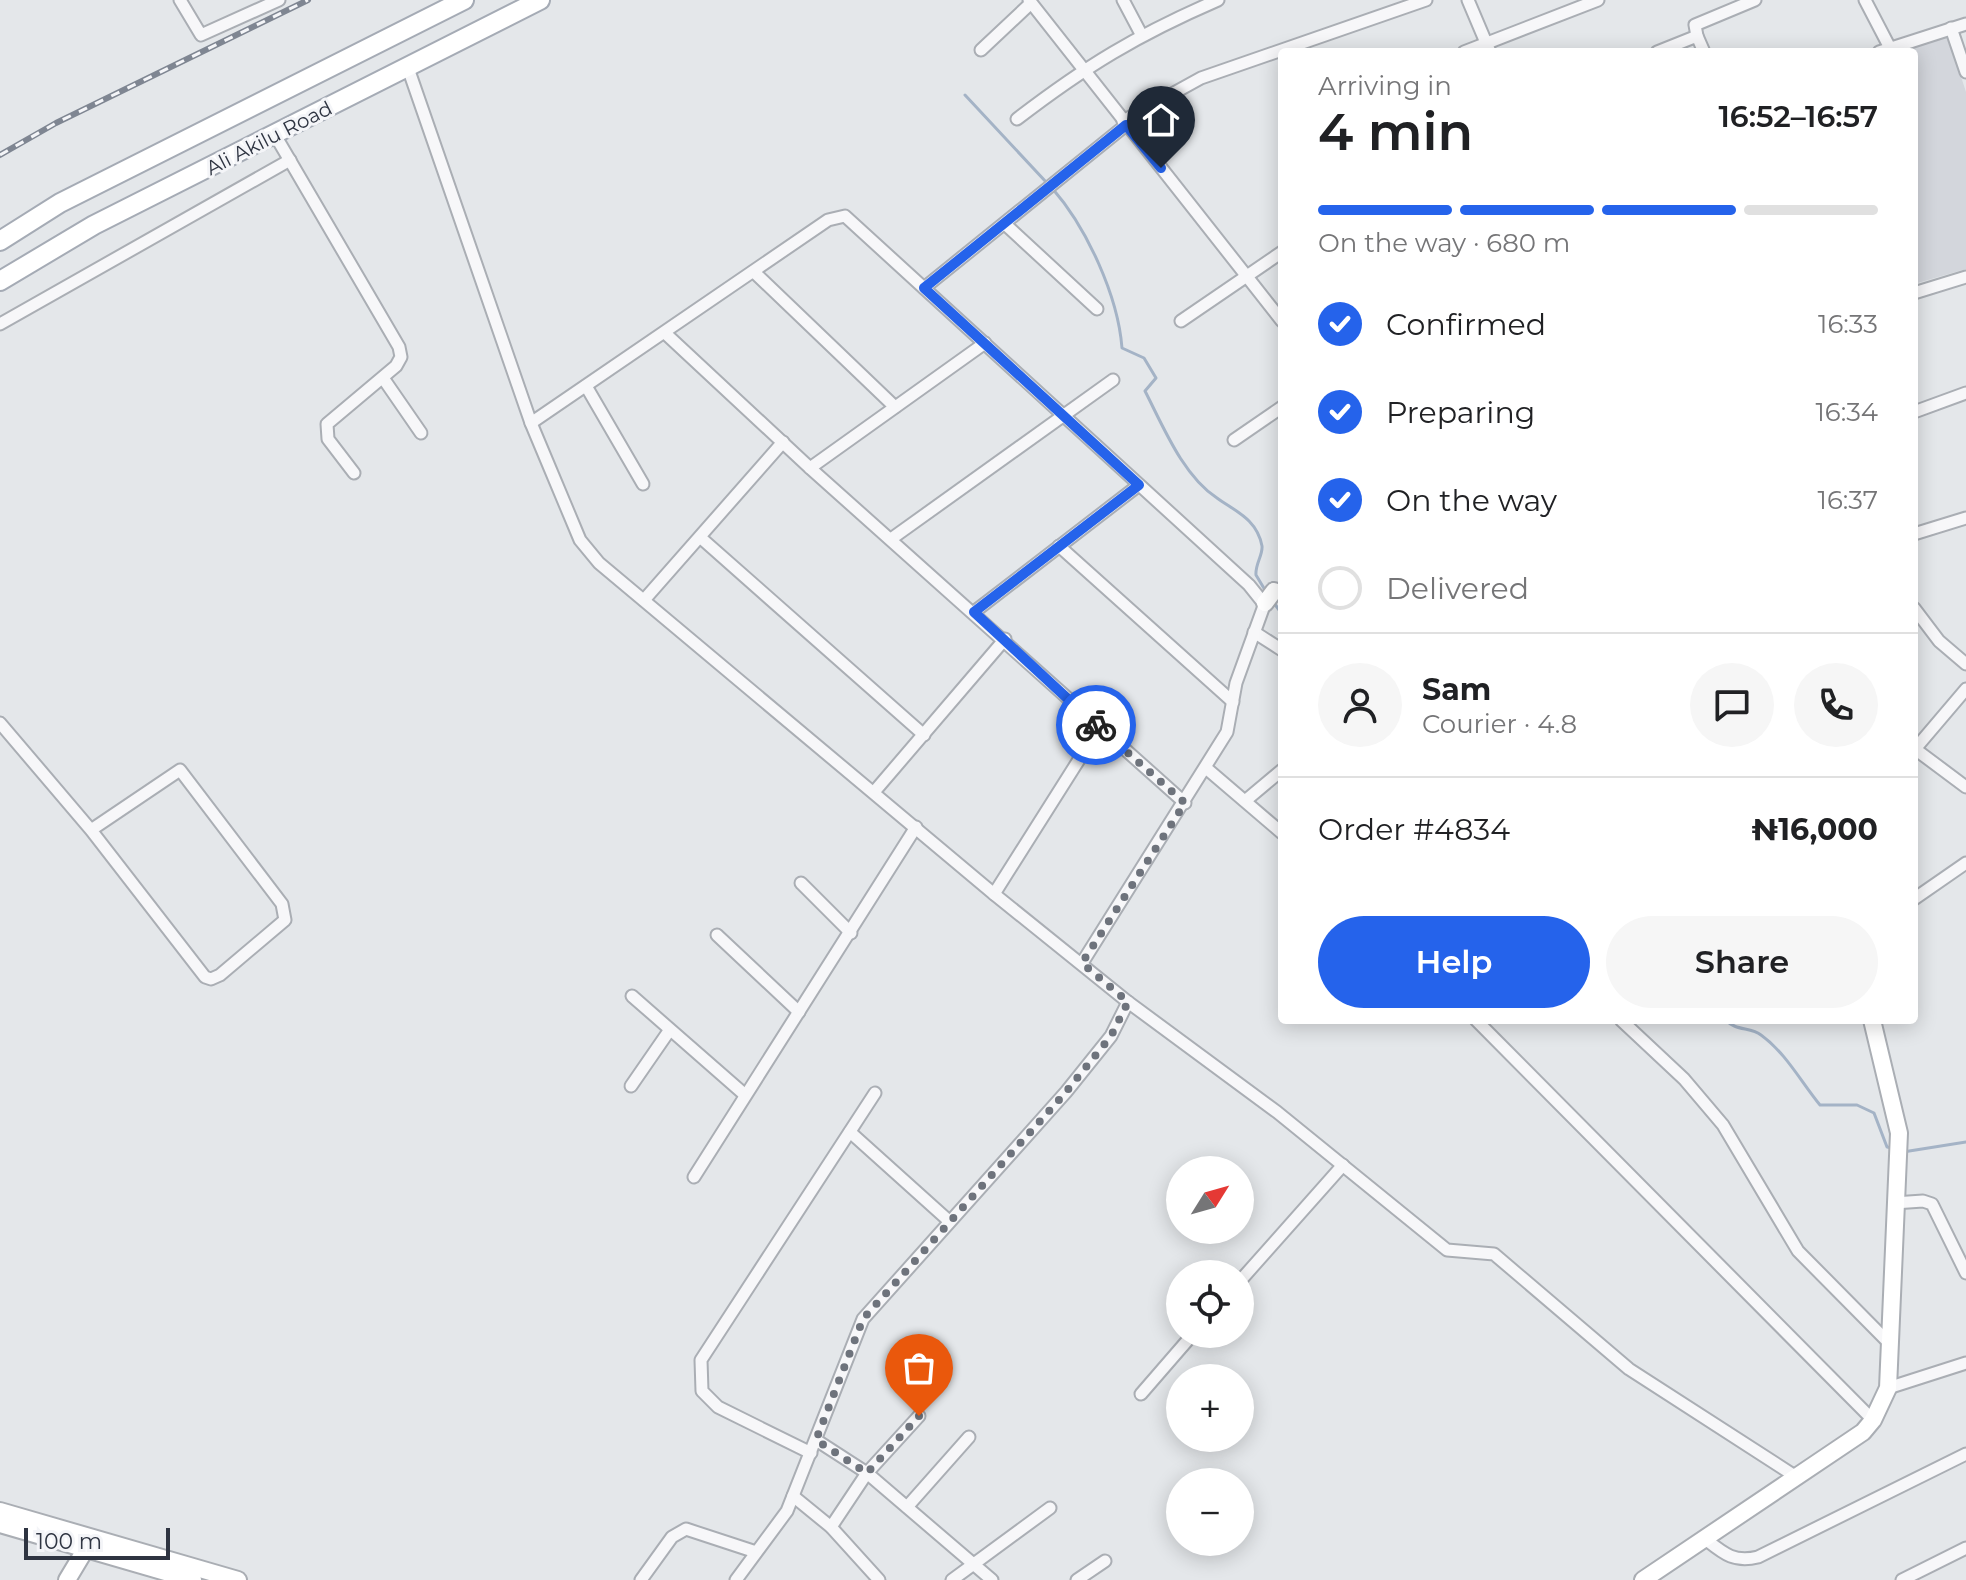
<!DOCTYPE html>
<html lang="en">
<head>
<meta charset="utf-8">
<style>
  body { margin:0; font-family:Montserrat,sans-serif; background:#f6f6f6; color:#202124; height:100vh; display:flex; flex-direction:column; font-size:30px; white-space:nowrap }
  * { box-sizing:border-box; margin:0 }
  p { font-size:26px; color:#757577 }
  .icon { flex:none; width:44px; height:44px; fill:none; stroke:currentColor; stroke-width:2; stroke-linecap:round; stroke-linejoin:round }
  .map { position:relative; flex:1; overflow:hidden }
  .details { position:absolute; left:1278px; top:48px; width:640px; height:976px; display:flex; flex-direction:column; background:#fff; border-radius:8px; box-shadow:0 4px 20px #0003 }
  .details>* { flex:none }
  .needle { width:52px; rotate:53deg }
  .fabs { position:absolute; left:1166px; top:1156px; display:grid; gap:16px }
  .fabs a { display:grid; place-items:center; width:88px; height:88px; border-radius:50%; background:#fff; box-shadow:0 4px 20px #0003; font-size:40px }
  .scale { position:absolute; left:24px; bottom:20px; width:146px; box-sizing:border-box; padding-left:8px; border:4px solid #2e3441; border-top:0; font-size:22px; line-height:28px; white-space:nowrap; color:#2e3441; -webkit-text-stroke:6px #f4f5f8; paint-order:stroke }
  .pin { position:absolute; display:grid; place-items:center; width:68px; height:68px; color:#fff; margin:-82px -34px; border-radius:50% 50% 50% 0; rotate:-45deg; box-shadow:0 0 8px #0007 }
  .pin .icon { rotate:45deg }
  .courier { position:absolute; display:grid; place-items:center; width:80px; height:80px; margin:-40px; border:6px solid #2563eb; border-radius:50%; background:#fff; color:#222; box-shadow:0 2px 10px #0007 }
  .overview em { font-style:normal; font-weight:600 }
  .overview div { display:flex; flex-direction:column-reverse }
  .overview { display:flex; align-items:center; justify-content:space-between; height:136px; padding:0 40px }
  h1 { font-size:52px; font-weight:600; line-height:60px }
  .bar { display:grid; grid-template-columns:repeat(4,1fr); gap:12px 8px; align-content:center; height:96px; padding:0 40px }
  .bar i { height:10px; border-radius:6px; background:#e0e0e0 }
  .bar .active { background:#2563eb }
  .bar p { grid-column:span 4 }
  .line { display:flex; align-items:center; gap:20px; padding:0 40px; border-top:2px solid #e0e0e0 }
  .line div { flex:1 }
  .round { display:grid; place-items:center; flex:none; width:84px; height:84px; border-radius:42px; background:#f6f6f6 }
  ol { padding:0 40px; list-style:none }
  li { display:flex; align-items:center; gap:24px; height:88px }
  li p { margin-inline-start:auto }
  li .icon { padding:8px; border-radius:50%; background:#2563eb; color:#fff; stroke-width:4 }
  li:last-child { color:#757577 }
  li i { width:44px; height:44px; border:4px solid #e0e0e0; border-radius:50% }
  .button { display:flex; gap:16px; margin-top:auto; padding:16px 40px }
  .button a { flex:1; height:92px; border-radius:48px; background:#2563eb; color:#fff; font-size:32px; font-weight:600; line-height:92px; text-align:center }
  .button a+a { background:#f6f6f6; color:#202124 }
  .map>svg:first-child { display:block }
  .built { fill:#d3d6dc }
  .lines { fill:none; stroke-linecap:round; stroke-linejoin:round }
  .stream { stroke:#a4b3c6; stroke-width:3 }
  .street-casing { stroke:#aaaeb4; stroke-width:15 }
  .secondary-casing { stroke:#aaaeb4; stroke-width:20 }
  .primary-casing { stroke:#a5abb5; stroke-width:22 }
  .street { stroke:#f7f7f9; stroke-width:11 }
  .secondary { stroke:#fff; stroke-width:16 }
  .primary { stroke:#fff; stroke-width:18 }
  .rail-casing { stroke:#7f8692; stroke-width:6 }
  .rail { stroke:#f4f5f8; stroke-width:3; stroke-dasharray:9; stroke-linecap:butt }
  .done { stroke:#6e737c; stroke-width:8; stroke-dasharray:0 14.4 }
  .route { stroke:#2563eb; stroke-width:10 }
  .labels { text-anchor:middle; stroke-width:6; stroke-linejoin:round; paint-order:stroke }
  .street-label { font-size:20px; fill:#2e3441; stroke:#f4f5f8 }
</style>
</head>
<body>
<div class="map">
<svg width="1966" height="1580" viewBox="0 0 1966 1580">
  <rect width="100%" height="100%" fill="#e4e7ea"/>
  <path class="built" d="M1948,37L1966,92V269L1914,284V52H1901Z"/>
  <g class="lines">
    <g class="stream">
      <path d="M965,95L1047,183"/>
      <path d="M1052,188C1087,228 1118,296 1122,348L1144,358L1156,378L1145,391C1163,426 1183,476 1217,498C1235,511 1257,519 1262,546C1263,555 1255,564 1256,575L1265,590"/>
      <path d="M1274,603L1282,614"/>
      <path d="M1726,1020C1735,1031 1751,1027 1761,1035C1786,1053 1801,1082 1820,1105H1857L1874,1113L1887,1147L1892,1148"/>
      <path d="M1903,1152L1966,1142"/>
    </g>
    <g class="street-casing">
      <g id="street">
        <path d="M180,0L201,35L279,0"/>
        <path d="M1029,0L1282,321"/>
        <path d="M1123,0L1141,34"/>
        <path d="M1468,0L1490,52"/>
        <path d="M1865,0L1890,48"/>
        <path d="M1951,28L1966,72"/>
        <path d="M1697,36L1695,25L1755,0"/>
        <path d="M981,50L1031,3"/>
        <path d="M1464,52L1598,0"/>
        <path d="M1657,52L1697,36L1704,52"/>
        <path d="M1879,52L1966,24"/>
        <path d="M408,68L531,423L580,540L599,563L994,894L1128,1002L1277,1112L1447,1250L1494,1254L1629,1369L1798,1478"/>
        <path d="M1017,119C1086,66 1137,35 1218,0"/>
        <path d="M1123,121L1201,78L1426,0"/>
        <path d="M275,135L399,347L401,357L396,366L327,424L328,439L354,473"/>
        <path d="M1006,225L1097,309"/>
        <path d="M755,273L895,407"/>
        <path d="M924,288L1126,125"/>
        <path d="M1914,293L1966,277"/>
        <path d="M1181,321L1282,252"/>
        <path d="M0,324L290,160"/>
        <path d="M666,334L810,468L1185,803"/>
        <path d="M383,378L421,433"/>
        <path d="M586,386L643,484"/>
        <path d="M1914,412L1966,393"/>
        <path d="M531,423L828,220L845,216L1249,585L1265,605"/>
        <path d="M1234,440L1282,407"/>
        <path d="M810,468L985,343"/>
        <path d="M1914,534L1966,518"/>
        <path d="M701,538L924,735"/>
        <path d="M891,539L1113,380"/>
        <path d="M1059,546L1233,702"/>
        <path d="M644,600L783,442"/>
        <path d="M1914,608L1939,641L1966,664"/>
        <path d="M974,612L1139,485"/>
        <path d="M1254,632L1282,650"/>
        <path d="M1966,689L1915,749L1966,787"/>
        <path d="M0,723L91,830L205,977L211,979L220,975L285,920L282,904L180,770L91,830"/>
        <path d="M1206,768L1282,833"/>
        <path d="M874,792L1005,639"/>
        <path d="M1245,801L1282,770"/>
        <path d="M801,883L851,933"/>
        <path d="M994,894L1099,728"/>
        <path d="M1914,899L1966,863"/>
        <path d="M717,935L799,1012"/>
        <path d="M1082,963L1227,732L1236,683L1265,603"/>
        <path d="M632,996L744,1094"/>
        <path d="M1476,1020L1873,1420"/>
        <path d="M1621,1020L1684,1079L1723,1125L1798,1251L1890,1344"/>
        <path d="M631,1086L669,1031"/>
        <path d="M850,1132L949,1221"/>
        <path d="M694,1177L916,827"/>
        <path d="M1894,1203L1923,1201L1932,1204L1966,1273"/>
        <path d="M1240,1281L1343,1165"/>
        <path d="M1888,1388L1966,1363"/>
        <path d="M1141,1394L1193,1334"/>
        <path d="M816,1440L867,1473L992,1580"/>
        <path d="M811,1453L718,1407L702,1391L701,1360L875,1093"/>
        <path d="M793,1496L831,1527L879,1580"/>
        <path d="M907,1507L969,1437"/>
        <path d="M831,1527L867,1473L919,1416"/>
        <path d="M1704,1538C1723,1553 1733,1563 1758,1557L1966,1454"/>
        <path d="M641,1580L672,1537L686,1529L756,1552"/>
        <path d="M736,1580L787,1511L863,1319L1066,1092L1111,1036L1128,1002"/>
        <path d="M952,1580L1050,1508"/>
        <path d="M1077,1580L1105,1561"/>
        <path d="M1902,1580L1966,1548"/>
      </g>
    </g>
    <g class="secondary-casing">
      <g id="secondary">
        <path d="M1265,603L1274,591"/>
        <path d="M0,1511L238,1580"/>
        <path d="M0,1524L193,1580"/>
        <path d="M67,1580L85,1550"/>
        <path d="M1643,1580L1863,1432L1873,1420L1888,1388L1899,1133L1872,1020"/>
      </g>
    </g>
    <g class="primary-casing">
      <g id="primary">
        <path d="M0,241L60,203L464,0"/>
        <path d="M0,281L94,225L540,0"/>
      </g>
    </g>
    <use href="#street" class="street"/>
    <use href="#secondary" class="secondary"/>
    <use href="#primary" class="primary"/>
    <g class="rail-casing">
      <path id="rail" d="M0,155L56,123L308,0"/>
    </g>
    <use href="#rail" class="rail"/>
  </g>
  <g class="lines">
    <path class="done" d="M919,1416L867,1473L816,1440L863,1319L1066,1092L1111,1036L1128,1002L1082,963L1185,803L1096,725"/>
    <path class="route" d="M1096,725L974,612L1139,485L924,288L1126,125L1161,168"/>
  </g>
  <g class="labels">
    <g class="street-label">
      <text transform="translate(269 138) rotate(-27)" y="7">Ali Akilu Road</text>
    </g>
  </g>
</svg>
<div class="fabs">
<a><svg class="needle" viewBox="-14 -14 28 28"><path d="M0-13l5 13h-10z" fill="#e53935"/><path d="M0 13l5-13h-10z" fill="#757577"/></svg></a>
<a><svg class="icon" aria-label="locate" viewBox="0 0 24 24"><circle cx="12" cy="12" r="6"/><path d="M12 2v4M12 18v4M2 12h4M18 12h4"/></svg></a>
<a>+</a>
<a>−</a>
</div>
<div class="scale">100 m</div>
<div class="pin" style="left:919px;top:1416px;background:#ea580c"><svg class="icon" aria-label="bag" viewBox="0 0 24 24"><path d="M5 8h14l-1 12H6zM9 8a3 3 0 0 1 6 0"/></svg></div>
<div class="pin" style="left:1161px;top:168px;background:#1f2937"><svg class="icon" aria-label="home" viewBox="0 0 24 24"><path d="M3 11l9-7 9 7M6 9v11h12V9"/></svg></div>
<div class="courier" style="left:1096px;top:725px"><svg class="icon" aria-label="bike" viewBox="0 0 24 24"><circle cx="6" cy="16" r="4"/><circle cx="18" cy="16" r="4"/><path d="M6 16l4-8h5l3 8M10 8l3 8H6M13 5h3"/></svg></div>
<section class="details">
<div class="overview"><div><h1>4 min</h1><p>Arriving in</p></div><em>16:52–16:57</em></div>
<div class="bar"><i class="active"></i><i class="active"></i><i class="active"></i><i></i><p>On the way · 680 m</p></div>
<ol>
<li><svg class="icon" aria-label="check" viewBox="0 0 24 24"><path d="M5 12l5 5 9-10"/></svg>Confirmed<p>16:33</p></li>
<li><svg class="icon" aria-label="check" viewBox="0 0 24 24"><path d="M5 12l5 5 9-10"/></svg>Preparing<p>16:34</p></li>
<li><svg class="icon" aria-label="check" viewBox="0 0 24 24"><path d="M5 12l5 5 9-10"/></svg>On the way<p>16:37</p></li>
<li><i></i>Delivered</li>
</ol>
<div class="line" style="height:144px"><a class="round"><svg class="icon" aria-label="person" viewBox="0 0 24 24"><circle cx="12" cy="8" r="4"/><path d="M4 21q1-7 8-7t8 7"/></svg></a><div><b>Sam</b><p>Courier · 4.8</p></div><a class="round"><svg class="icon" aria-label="chat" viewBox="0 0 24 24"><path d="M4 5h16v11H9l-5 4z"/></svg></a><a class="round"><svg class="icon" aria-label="phone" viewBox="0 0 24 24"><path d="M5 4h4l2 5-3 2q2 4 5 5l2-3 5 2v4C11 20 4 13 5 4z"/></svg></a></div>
<div class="line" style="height:104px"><div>Order #4834</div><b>₦16,000</b></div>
<div class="button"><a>Help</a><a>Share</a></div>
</section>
</div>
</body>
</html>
